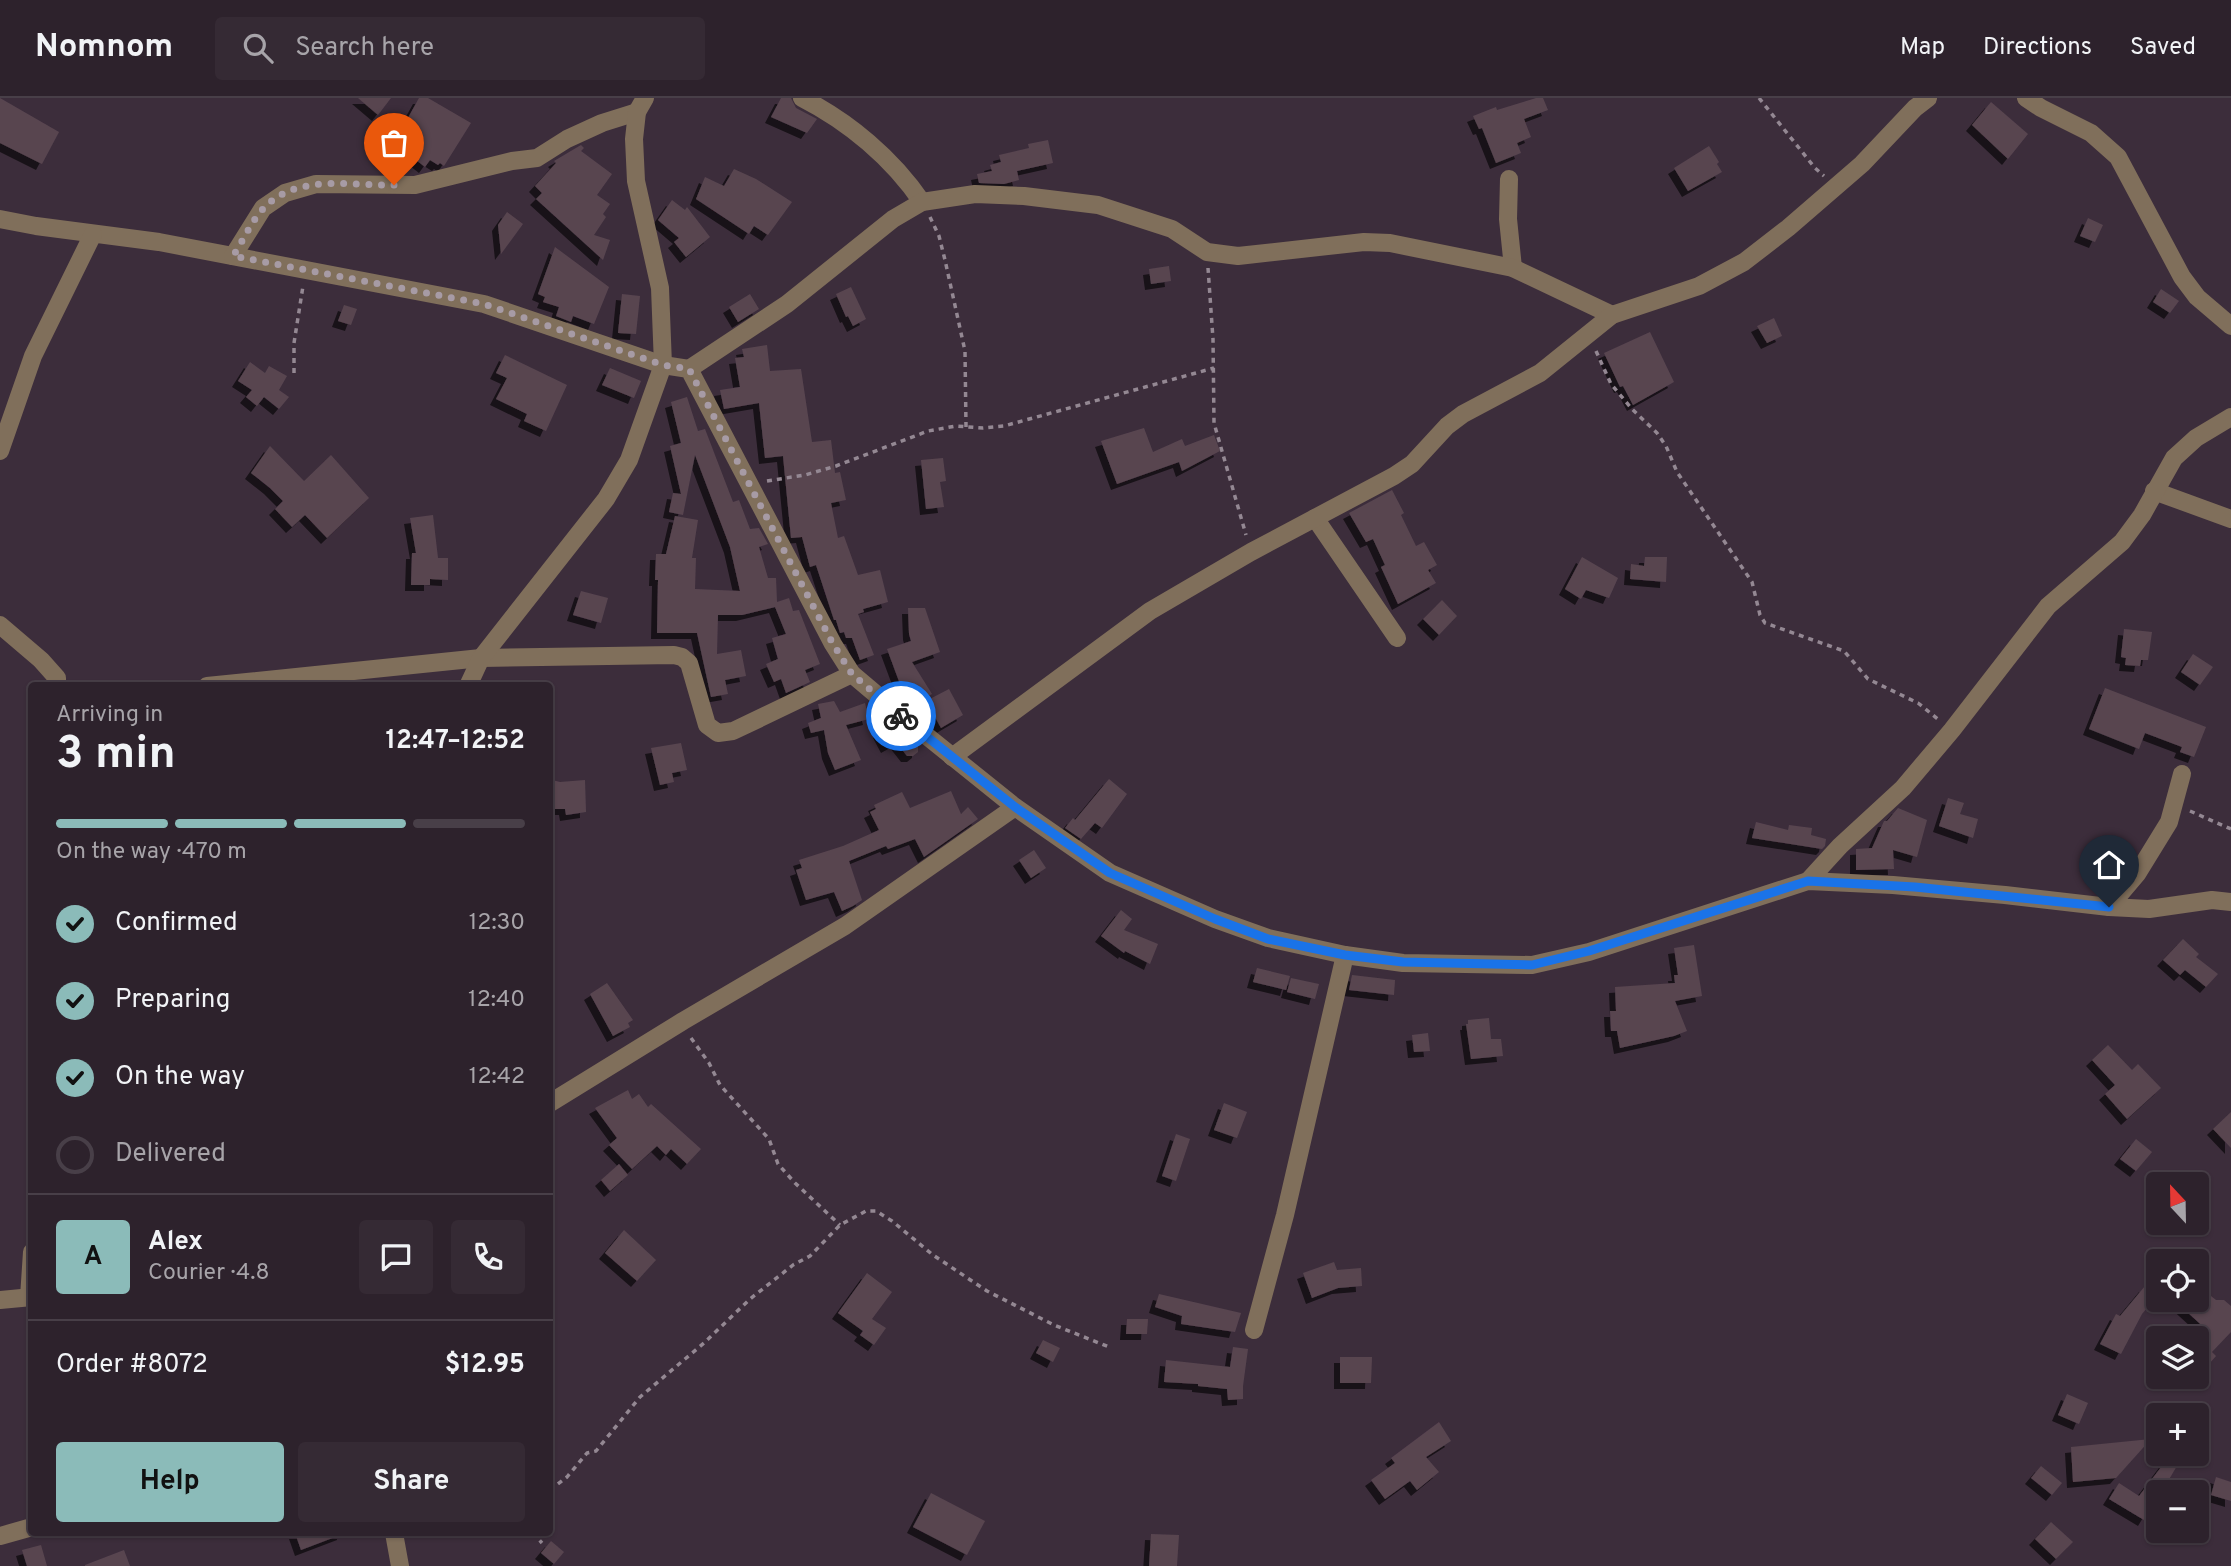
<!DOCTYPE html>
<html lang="en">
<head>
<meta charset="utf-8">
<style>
  body { margin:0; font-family:Overpass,sans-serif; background:#352a34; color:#f1f3f6; height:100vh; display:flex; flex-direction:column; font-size:26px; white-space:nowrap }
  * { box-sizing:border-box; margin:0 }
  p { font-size:23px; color:#a7a4a9 }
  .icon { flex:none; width:38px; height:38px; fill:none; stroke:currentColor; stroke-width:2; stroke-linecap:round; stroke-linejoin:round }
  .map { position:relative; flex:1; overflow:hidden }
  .panel { position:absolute; left:28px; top:584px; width:525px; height:854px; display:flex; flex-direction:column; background:#2d222c; border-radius:7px; box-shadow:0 2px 5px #0004,0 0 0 2px #483f48 }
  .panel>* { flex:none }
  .needle { width:46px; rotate:338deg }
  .controls { position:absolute; left:2146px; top:1074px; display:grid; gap:14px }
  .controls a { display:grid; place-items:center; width:63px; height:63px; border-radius:7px; background:#2d222c; box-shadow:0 2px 5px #0004,0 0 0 2px #483f48; font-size:35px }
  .pin { position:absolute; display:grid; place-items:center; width:60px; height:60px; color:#fff; margin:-72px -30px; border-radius:50% 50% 50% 0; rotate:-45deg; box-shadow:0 0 7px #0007 }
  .pin .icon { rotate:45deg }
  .courier { position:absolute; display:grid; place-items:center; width:70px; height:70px; margin:-35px; border:5px solid #1a73e8; border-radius:50%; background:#fff; color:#222; box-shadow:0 2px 9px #0007 }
  .overview em { font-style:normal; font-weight:700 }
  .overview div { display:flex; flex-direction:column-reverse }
  .overview { display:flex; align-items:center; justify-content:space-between; height:119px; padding:0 28px }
  h1 { font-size:46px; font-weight:700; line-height:52px }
  .bar { display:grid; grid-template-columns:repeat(4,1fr); gap:10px 7px; align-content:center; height:84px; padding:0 28px }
  .bar i { height:9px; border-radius:5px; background:#483f48 }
  .bar .on { background:#8bbbb9 }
  .bar p { grid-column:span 4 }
  .line { display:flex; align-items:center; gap:18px; padding:0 28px; border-top:2px solid #483f48 }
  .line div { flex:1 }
  .round { display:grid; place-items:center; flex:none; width:74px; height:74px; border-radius:7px; background:#352a34 }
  ol { padding:0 28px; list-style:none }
  li { display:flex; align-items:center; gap:21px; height:77px }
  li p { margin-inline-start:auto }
  li .icon { padding:7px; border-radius:50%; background:#8bbbb9; color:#111; stroke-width:4 }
  li:last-child { color:#a7a4a9 }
  li i { width:38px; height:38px; border:4px solid #483f48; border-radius:50% }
  .button { display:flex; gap:14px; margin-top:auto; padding:14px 28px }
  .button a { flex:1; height:80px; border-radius:7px; background:#8bbbb9; color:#111; font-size:28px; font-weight:700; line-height:80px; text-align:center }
  .button a+a { background:#352a34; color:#f1f3f6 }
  header { display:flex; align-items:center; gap:42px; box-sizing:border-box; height:98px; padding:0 35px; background:#2d222c; border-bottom:2px solid #483f48 }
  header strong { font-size:33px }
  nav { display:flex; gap:38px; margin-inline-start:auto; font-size:24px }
  .search { width:490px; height:63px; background:#352a34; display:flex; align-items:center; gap:18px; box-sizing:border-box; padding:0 24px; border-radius:7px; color:#a7a4a9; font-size:26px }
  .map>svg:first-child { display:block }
  .building { fill:#584550; filter:url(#shadow) }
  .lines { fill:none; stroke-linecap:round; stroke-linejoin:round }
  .path { stroke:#948893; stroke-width:3.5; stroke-dasharray:5 5; stroke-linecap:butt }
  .minor { stroke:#806f5b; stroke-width:18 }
  .done { stroke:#a79ba5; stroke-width:7; stroke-dasharray:0 12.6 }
  .route { stroke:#1a73e8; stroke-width:9 }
</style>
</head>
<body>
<header>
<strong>Nomnom</strong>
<div class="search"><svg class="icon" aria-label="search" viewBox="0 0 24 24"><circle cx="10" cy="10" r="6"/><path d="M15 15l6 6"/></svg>Search here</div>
<nav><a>Map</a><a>Directions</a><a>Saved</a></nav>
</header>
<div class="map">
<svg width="2231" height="1468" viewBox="0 0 2231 1468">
  <defs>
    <filter id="shadow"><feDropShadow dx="-6" dy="6" stdDeviation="0" flood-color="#0009"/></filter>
  </defs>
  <rect width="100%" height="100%" fill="#3c2d3b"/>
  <g class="building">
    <path d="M0,0L59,34L42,66L0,45Z"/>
    <path d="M358,0H391L378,17Z"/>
    <path d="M419,0H428L471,25L444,68L440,65L438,67L430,62L425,69L394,45Z"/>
    <path d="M781,0H791L796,10L817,21L807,35L771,19Z"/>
    <path d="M1536,0H1543L1548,12L1524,21L1531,39L1517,45L1521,55L1496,65L1482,30L1479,31L1473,18L1496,9L1497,12Z"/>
    <path d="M1991,4L2028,36L2008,61L1972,27Z"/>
    <path d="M1048,42L1053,65L1017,73L1019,82L1004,86L979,85L977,76L992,73L990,67L1001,64L999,57L1029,50L1028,46Z"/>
    <path d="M581,47L584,50L581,53L612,76L597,97L610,106L603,116L606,119L594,137L610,142L603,162L536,101L542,95L535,88L556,65L554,63Z"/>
    <path d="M1709,48L1719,64L1717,66L1722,74L1688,93L1674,70Z"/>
    <path d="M734,71L756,81L792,104L768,137L754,128L749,136L696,101L705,79L724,88Z"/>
    <path d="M672,102L685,112L687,109L710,139L686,159L674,144L679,140L658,122Z"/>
    <path d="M507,114L523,126L501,156L498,127Z"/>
    <path d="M2088,120L2103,127L2095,144L2080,138Z"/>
    <path d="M555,149L609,189L594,226L573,218L571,224L556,218L559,209L543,204L545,199L538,196Z"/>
    <path d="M1169,168L1171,183L1151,186L1149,171Z"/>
    <path d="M851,189L866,221L853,228L848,218L846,219L836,196Z"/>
    <path d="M2161,191L2179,203L2170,215L2153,204Z"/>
    <path d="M622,196L640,198L636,236L618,235Z"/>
    <path d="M750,196L759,211L738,224L729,209Z"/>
    <path d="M344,207L357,211L351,227L338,223Z"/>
    <path d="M1774,220L1782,238L1767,245L1757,228Z"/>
    <path d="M1650,234L1674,284L1633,307L1623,288L1620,289L1604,255Z"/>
    <path d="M767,247L770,273L801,271L812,344L831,342L835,375L840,374L846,402L831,405L838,440L844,438L858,477L880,472L888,504L863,511L864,514L858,516L874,557L860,562L852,540H846L844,534L840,535L836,522H834L816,467L810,469L802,439L791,440L783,358L765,360L759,305L724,311L720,292L740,289L735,260L744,259L742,251Z"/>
    <path d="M505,257L567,287L546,333L524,323L527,316L496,301L507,280L496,275Z"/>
    <path d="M250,264L265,275L269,268L287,278L279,292L289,299L279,311L264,299L257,308L246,299L252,292L238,283Z"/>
    <path d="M610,270L641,283L634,300L602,287Z"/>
    <path d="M687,299L698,333L705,331L733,404L739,402L750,431L759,430L768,446L759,449L768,480H776L777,504L789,500L793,513L799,512L820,566L805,572L810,584L786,595L781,581L774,584L766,566L778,561L772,540L786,536L775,509L742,517H718L717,556L741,552L746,578L725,582L728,596L711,599L697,535H657L658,482H655L656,456H666L675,418L698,422L692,460H696L695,491L740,493L730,449L695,357L683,417L669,414L673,395L681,396L670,348L681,345L671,304Z"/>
    <path d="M1144,330L1153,354L1182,341L1185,348L1214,337L1220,353L1182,373L1179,364L1117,386L1101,343Z"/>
    <path d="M270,348L304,383L331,357L369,400L327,440L305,417L292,429L275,411L283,403L270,390L251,375Z"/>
    <path d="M943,360L946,383L940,384L944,409L926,411L921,362Z"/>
    <path d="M1392,392L1404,415L1401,417L1416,448L1424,444L1437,467L1428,472L1436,485L1398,506L1381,469L1385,467L1373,441L1366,444L1349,415Z"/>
    <path d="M433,417L438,460H448V482L430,481V487H411L412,455H416L410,420Z"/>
    <path d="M1582,459L1618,480L1609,500L1586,492L1581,501L1565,491Z"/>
    <path d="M1645,459H1667L1666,484L1630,481L1631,466L1644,468Z"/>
    <path d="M581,493L608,500L601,525L573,517Z"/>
    <path d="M1442,502L1457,518L1439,537L1423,521Z"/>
    <path d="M908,510H925L940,554L912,564L932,596L914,607L900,586L887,551L911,543L909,536Z"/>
    <path d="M2124,531L2152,534L2148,562H2141L2140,568L2125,567L2126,560L2121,559Z"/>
    <path d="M2193,556L2213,569L2200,587L2181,574Z"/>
    <path d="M2105,590L2206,629L2194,659L2180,654L2182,649L2145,635L2139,651L2089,631Z"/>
    <path d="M949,591L963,617L941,630L926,603Z"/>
    <path d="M834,603L840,614L865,605L869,621L846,627L861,662L835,672L828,655L824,632L811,635L808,625L821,620L818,606Z"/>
    <path d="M894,626L918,648V654L913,658H907L896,644L887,649L879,634Z"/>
    <path d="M681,645L687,672L672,675L674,684L660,687L651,650Z"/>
    <path d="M1109,681L1127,696L1102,730L1095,725L1081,741L1065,730L1073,720L1075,722Z"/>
    <path d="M552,682L560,684L585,682L586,714L566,717L565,711H550Z"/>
    <path d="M951,693L961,716L968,709L978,721L924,759L915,741L888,751L886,748L849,763L862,802L853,808L842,813L834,794L806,802L796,772L802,770L799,762L843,748L879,732L870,714L876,711L874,707L902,694L910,710Z"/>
    <path d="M1948,700L1964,705L1960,716L1978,721L1973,740L1939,728Z"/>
    <path d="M1898,710L1927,722L1917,759L1893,752L1894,771L1856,772V751L1872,750L1884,723H1887Z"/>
    <path d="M1756,724L1788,732L1789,727L1812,730L1811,737L1826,741L1825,748L1822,751L1752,740Z"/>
    <path d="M1034,752L1046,770L1031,780L1019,762Z"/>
    <path d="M1121,812L1132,821L1124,832L1158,846L1150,866L1125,853L1124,855L1101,838Z"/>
    <path d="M2183,841L2199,856L2196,859L2218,876L2206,889L2185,872L2180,877L2163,862Z"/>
    <path d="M1694,847L1702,898L1675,903L1687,933L1674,938L1620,950L1617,933H1611L1610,913H1616L1615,889L1675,885L1674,877H1678L1674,850Z"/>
    <path d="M1257,870L1290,878L1286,892L1253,884Z"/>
    <path d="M1352,877L1395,882L1394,897L1349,892Z"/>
    <path d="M1291,880L1319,886L1315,901L1287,894Z"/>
    <path d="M607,885L633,922L628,925L630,929L613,938L590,896Z"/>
    <path d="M1489,920L1491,941H1501L1503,958L1471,961L1466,926H1468V922Z"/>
    <path d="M1428,935L1430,953L1414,954L1412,937Z"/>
    <path d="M2108,947L2132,972L2138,966L2161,990L2127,1021L2105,996L2115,987L2092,962Z"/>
    <path d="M628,992L632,1001L639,996L648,1009L651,1006L701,1051L687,1066L671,1051L666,1057L657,1048L632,1071L609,1047L617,1040L595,1010Z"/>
    <path d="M1224,1005L1247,1014L1237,1040L1214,1032Z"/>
    <path d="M2231,1014V1050L2213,1031Z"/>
    <path d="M1176,1036L1190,1041L1176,1083L1162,1078Z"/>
    <path d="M2136,1041L2152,1054L2136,1073L2120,1061Z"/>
    <path d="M619,1066L628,1077L610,1093L601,1082Z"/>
    <path d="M624,1132L656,1162L637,1183L605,1155Z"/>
    <path d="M1334,1164L1337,1172L1361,1170L1362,1188L1338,1190L1312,1200L1303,1175Z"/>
    <path d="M867,1175L892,1194L872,1221L886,1230L874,1247L860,1237L863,1233L838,1215Z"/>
    <path d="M2196,1186L2216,1202H2224L2231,1208V1234L2212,1254L2216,1258L2196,1281V1241L2200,1244L2209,1234L2174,1202H2196Z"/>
    <path d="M2145,1188L2157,1198L2142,1216L2121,1256L2100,1246L2116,1216L2120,1218Z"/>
    <path d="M1159,1196L1241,1215L1235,1234L1181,1226L1182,1218L1155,1209Z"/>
    <path d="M1127,1221H1148L1147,1236H1126Z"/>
    <path d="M1043,1242L1060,1250L1053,1264L1036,1255Z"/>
    <path d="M1233,1249L1248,1251L1243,1288V1301L1228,1302L1227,1291L1198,1288V1286L1164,1284L1166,1262L1230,1269Z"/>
    <path d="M1340,1259H1372L1371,1285H1340Z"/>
    <path d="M2067,1296L2088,1305L2079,1326L2058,1317Z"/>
    <path d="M1439,1324L1451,1343L1426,1359L1439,1374L1417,1392L1410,1383L1385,1401L1371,1382L1395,1365L1391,1360Z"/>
    <path d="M2151,1341L2116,1380L2073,1384L2071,1349Z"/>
    <path d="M2171,1356H2184L2161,1395H2158V1399L2144,1422L2109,1401L2119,1385L2139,1398Z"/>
    <path d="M2041,1368L2062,1385L2052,1397L2031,1380Z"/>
    <path d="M2216,1379L2231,1384V1403L2211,1397Z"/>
    <path d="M931,1395L985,1423L967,1457L913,1429Z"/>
    <path d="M2051,1424L2073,1444L2056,1461L2035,1441Z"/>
    <path d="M295,1435H343V1436L301,1452Z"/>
    <path d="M1151,1436L1179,1437L1177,1468H1149Z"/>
    <path d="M551,1443L564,1454L554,1466L541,1455Z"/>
    <path d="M41,1447L47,1468H27L22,1452Z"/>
    <path d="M124,1452L130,1468H85V1467Z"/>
  </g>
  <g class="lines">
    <g class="path">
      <path d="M1759,0L1815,70L1824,78"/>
      <path d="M930,119L939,138L945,162L965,253L966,329"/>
      <path d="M1208,170L1213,241L1214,325L1246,437"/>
      <path d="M1596,253L1611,286L1632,311L1657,335L1666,348L1677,374L1752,484L1760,517L1765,525L1844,553L1868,581L1918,605L1939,622"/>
      <path d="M294,275V245L303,188"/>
      <path d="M767,383L805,377L836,368L928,333L956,328L983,330L1004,328L1214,270"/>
      <path d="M2190,713L2231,731"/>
      <path d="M691,940L709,965L720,987L769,1041L778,1066L795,1085L840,1127"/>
      <path d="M550,1392L567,1379L587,1355L596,1353L640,1299L704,1245L750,1201L793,1167L810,1158L840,1127L866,1113H876L892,1123L933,1157L987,1193L1054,1227L1109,1249"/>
      <path d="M533,1435L542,1445"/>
    </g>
    <g class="minor">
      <path d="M802,0C849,24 892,60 922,104"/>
      <path d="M2026,0L2041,10L2091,35L2118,59L2182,179L2197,199L2231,228"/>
      <path d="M1509,81L1508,121L1513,170"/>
      <path d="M0,121L36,128L159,144L484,206L663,267L689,271L833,546L852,576L897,614L1015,709L1110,775L1215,821L1268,840L1345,857L1403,865L1532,867L1589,854L1808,783L1893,787L2005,797L2109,809L2149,811L2212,802L2231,804"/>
      <path d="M233,158L263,110L285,95L316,86L415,87L512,63L537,60L567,41L602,25L637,14"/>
      <path d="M689,271L787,206L893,121L922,104L975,96L1024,98L1098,107L1172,131L1207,154L1238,158L1364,144L1390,145L1513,170L1612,217"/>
      <path d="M0,353L33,258L93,136"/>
      <path d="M2154,393L2231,421"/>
      <path d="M1315,420L1397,540"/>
      <path d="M0,527L41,562L57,580V588"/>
      <path d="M207,588L481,560L674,557L682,559L689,565L707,627L718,635L733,633L852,576"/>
      <path d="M468,588L481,560L606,401L629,362L663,267L660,190L636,83L634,41L637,14L645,0"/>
      <path d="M952,659L1150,513L1251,454L1394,378L1412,366L1447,328L1463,316L1540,275L1612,217L1699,188L1744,164L1788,130L1862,66L1915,10L1928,0"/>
      <path d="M1808,783L1840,748L1903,690L1952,632L2048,508L2122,444L2142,417L2174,360L2196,340L2231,319"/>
      <path d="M2109,809L2137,776L2169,724L2182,676"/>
      <path d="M550,1005L683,923L845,828L1015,709"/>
      <path d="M29,1199L32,1154"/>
      <path d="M0,1202L32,1199"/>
      <path d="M1254,1232L1285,1117L1345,857"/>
      <path d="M394,1435L400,1468"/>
      <path d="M0,1438L32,1429"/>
    </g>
  </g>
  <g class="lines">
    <path class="done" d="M394,87C352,88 295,75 263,111C251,124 243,143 233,158L484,206L663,267L689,271L833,546L852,576L901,618"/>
    <path class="route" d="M901,618L1015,709L1110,775L1215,821L1268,841L1345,857L1403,864L1532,867L1589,853L1808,783L1915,789L2109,809"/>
  </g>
</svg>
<div class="controls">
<a><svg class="needle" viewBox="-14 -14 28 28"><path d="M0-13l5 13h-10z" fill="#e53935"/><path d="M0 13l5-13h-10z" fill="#a7a4a9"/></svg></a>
<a><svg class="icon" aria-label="locate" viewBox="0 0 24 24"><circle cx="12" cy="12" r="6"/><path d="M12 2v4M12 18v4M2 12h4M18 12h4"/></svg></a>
<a><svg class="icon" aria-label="layers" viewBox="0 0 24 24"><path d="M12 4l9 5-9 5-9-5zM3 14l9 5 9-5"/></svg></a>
<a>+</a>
<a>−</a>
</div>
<div class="pin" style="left:394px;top:87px;background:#ea580c"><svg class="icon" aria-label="bag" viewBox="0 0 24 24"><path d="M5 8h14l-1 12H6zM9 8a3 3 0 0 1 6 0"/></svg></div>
<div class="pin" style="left:2109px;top:809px;background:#1f2937"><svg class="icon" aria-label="home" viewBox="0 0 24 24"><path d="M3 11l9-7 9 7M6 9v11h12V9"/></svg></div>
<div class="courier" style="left:901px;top:618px"><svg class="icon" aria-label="bike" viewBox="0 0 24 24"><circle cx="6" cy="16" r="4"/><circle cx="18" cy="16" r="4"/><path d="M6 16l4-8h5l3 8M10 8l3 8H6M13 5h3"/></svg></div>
<section class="panel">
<div class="overview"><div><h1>3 min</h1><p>Arriving in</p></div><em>12:47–12:52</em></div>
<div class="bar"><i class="on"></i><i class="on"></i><i class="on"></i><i></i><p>On the way · 470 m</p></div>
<ol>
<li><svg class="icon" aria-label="check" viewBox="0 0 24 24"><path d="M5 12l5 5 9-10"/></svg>Confirmed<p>12:30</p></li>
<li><svg class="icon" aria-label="check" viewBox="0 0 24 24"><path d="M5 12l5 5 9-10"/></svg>Preparing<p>12:40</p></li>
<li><svg class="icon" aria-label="check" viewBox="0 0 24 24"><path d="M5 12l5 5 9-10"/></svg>On the way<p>12:42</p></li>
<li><i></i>Delivered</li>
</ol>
<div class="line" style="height:126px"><b class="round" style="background:#8bbbb9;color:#111">A</b><div><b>Alex</b><p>Courier · 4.8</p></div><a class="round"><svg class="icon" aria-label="chat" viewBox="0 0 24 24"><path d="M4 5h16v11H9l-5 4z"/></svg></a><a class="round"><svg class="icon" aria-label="phone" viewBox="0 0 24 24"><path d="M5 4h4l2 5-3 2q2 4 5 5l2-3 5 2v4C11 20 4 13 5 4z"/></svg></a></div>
<div class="line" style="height:91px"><div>Order #8072</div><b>$12.95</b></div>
<div class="button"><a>Help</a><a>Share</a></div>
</section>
</div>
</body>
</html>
